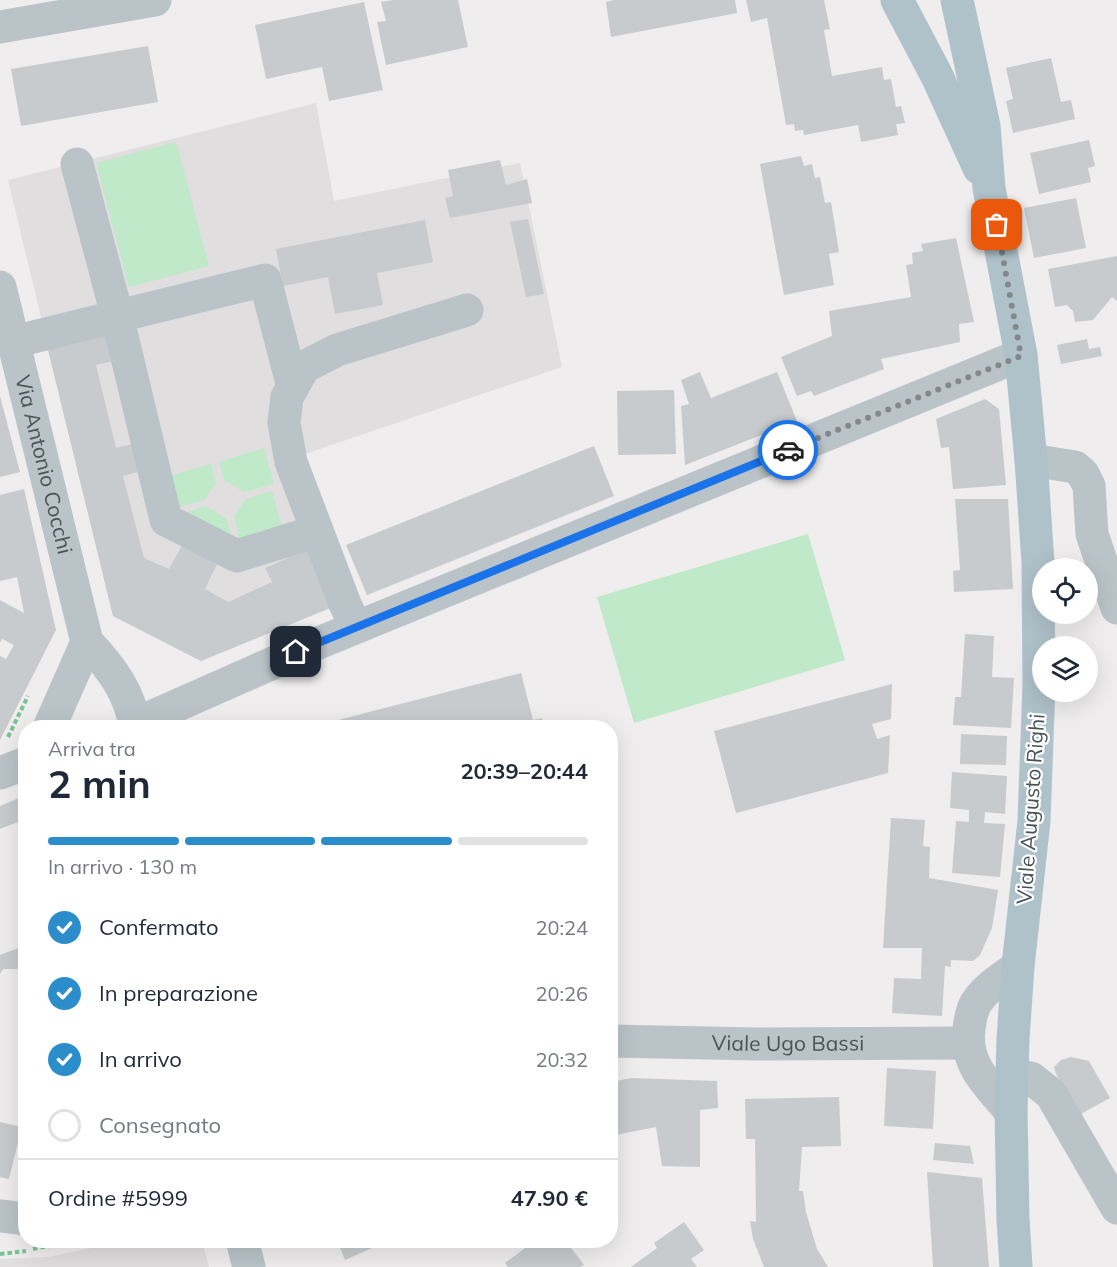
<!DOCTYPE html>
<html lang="it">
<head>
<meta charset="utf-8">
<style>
  body { margin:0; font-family:Mulish,sans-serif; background:#f6f6f7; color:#1f2937; height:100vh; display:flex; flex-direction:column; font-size:22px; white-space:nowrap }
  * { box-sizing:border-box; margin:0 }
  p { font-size:20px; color:#747a83 }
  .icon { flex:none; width:33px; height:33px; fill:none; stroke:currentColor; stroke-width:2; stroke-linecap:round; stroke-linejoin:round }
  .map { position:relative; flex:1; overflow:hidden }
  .drawer { position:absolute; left:18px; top:720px; width:600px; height:528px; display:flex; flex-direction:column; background:#fff; border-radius:24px; box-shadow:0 6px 24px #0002 }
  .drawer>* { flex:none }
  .buttons { position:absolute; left:1032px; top:558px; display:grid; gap:12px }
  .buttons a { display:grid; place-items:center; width:66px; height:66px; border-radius:50%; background:#fff; box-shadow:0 6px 24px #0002; font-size:30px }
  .pin { position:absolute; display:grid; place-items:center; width:51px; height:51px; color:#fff; margin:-26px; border-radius:12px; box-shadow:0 3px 9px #0006 }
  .courier { position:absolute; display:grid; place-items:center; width:60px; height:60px; margin:-30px; border:4px solid #1a73e8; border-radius:50%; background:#fff; color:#222; box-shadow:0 2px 8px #0007 }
  .head em { font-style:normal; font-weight:700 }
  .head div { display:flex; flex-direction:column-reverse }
  .head { display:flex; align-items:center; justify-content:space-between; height:102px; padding:0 30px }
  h1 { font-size:39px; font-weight:700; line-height:45px }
  .bar { display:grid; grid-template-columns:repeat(4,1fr); gap:9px 6px; align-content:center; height:72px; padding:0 30px }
  .bar i { height:8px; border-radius:4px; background:#e0e1e3 }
  .bar .on { background:#2c8dcb }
  .bar p { grid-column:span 4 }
  .line { display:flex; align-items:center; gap:15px; padding:0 30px; border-top:2px solid #e0e1e3 }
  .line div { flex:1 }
  ol { padding:0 30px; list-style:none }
  li { display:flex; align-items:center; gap:18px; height:66px }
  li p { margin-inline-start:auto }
  li .icon { padding:6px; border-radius:50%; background:#2c8dcb; color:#fff; stroke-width:4 }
  li:last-child { color:#747a83 }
  li i { width:33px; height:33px; border:3px solid #e0e1e3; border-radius:50% }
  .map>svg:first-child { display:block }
  .education { fill:#e0dedf }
  .green { fill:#bfe9c8 }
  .building { fill:#c7cbce }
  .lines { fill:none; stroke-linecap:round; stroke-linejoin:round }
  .path { stroke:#7bc393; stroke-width:4; stroke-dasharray:4.5 3; stroke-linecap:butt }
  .minor { stroke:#bac4c8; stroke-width:33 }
  .major { stroke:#afc1c9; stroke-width:33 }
  .done { stroke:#82898c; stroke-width:6; stroke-dasharray:0 10.8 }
  .route { stroke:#1a73e8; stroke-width:8 }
  .labels { text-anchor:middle; stroke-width:4.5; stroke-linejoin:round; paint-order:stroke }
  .street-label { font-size:21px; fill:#475358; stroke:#fff }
</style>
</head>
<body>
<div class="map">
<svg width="1117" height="1267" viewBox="0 0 1117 1267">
  <rect width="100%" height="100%" fill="#efedee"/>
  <g class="education">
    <path d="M316,103L334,201L520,163L562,367L302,455L359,596L201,661L113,616L8,180Z"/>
    <path d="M202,1241L209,1267H0V1259L48,1257L125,1241Z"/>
  </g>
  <g class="green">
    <path d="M176,142L209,266L129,287L96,163Z"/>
    <path d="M264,448L274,484L244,492L224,480L219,462Z"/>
    <path d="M211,464L216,483L204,500L173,509L165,477Z"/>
    <path d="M272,491L282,528L240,542L234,516L246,499Z"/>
    <path d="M206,506L227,519L232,543L176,515Z"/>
    <path d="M808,534L845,660L634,723L597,597Z"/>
  </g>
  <g class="building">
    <path d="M393,0H458L468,47L386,65L377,22L386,21L381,2Z"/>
    <path d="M614,0H735L737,13L611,37L606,2Z"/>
    <path d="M746,0H824L830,29L824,30L832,76L882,67L884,80L891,79L896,107L901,106L905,123L896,124L898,135L861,142L858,125L804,135L803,130L795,131L794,124L786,125L767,18L751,22Z"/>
    <path d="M364,2L383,90L329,101L322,67L266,79L255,25Z"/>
    <path d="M148,46L158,102L21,126L11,69Z"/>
    <path d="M1051,58L1061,102L1071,100L1075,119L1013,133L1006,101L1013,99L1006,68Z"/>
    <path d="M1089,140L1095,166L1088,168L1091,182L1039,194L1030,153Z"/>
    <path d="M801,156L804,166L812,164L815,178L820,177L825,203L831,202L839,252L829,254L834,285L784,295L760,164Z"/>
    <path d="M500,160L506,185L527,179L532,203L450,218L445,198L453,196L448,170Z"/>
    <path d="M1076,198L1086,248L1034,258L1024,208Z"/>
    <path d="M528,219L544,294L526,297L510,222Z"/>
    <path d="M425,220L433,262L377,273L383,305L335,314L328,277L283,286L276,249Z"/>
    <path d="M956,238L974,322L959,324L960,342L881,359L884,369L814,396L811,391L797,396L781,357L832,336L829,311L911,297L906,265L913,264L912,253L923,251L921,244Z"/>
    <path d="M1117,256V301L1112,297L1093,320L1075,322L1073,311L1067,305L1055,307L1048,269Z"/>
    <path d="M108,331L114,361L96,365L116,448L132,444L138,472L123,476L144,558L169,569L183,544L218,562L205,589L228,602L272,582L265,568L288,558L286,554L315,544L340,604L201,661L113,616L47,346Z"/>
    <path d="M1087,339L1089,349L1100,347L1102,356L1061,364L1057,345Z"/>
    <path d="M700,372L711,398L777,372L797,421L685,465L681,406L689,404L681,380Z"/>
    <path d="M674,390L676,454L618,455L617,391Z"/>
    <path d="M0,396L20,472L0,477Z"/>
    <path d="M985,399L999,409L1006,485L953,489L949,447L941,448L936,419Z"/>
    <path d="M594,446L614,496L367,595L346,545Z"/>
    <path d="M24,489L56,630L0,740V656L6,659L14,645L2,639L0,643V600L24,613L17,577L0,581V495Z"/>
    <path d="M955,499H1008L1013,589L954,592L953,571L960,570Z"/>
    <path d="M965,634L994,636L992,677L1014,678L1011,728L953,725L955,697H961Z"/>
    <path d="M521,673L533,720L542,718L544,728H307Z"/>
    <path d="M892,684L891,719L872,724L877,739L890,735L888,773L736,813L714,731Z"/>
    <path d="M961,734L1007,736L1006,765L960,764Z"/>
    <path d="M952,772L1007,776L1005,814L985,812L984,823L1005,824L1000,877L952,873L956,821L969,822V810L950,808Z"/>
    <path d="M19,798L26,801V819L0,829V806Z"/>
    <path d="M891,818L925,820L923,846L930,847L929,878L998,890L992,928L980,955L973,961L951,960V967L945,966L942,1016L892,1013L894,978L921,979L922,948H883Z"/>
    <path d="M26,945V969H3L0,974V955Z"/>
    <path d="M1071,1057L1089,1061L1110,1098L1079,1115L1056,1074L1054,1067L1061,1060Z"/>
    <path d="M887,1068L936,1071L933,1129L884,1126Z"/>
    <path d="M632,1078L717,1081L718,1108L700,1110V1167L662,1166L656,1127L610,1136V1082Z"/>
    <path d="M839,1097L841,1146L802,1147L799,1191H803L806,1212L817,1249L828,1267H764L753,1239L750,1221L756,1222L755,1139H746L745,1099Z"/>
    <path d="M0,1122L22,1127L9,1179L0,1177Z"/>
    <path d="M935,1143L970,1146L974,1164L933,1160Z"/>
    <path d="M927,1172L982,1178L989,1267H933Z"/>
    <path d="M684,1222L704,1250L691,1259L697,1267H631L657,1248L654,1243Z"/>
    <path d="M337,1240H390L345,1260Z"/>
    <path d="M536,1240H565L584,1265L580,1267H508L505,1263Z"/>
  </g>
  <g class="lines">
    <g class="path">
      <path d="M8,737L28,696"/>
      <path d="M33,1249L80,1240"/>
      <path d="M0,1254L26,1251"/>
    </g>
    <g class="minor">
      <path d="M0,27L155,0"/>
      <path d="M77,164L117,315L166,520L237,556L317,531"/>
      <path id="s1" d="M0,287L87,642C110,666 131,693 135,728"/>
      <path d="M13,342L265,280L293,387"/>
      <path d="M1031,460L1075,467L1083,474L1089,486L1092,534L1117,608"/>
      <path d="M356,627L345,604L291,462L284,423L287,397L304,367L337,350L467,310"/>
      <path d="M135,724L316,644L1021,355"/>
      <path d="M49,728L87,642"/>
      <path d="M0,773L26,763"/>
      <path id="s2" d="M610,1041L757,1044L968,1043"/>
      <path d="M1012,1075L1031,1078L1051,1094L1117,1208"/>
      <path d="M1011,1112C990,1087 964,1065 969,1029C970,1020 972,1010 976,1003C986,987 1004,977 1018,966"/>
      <path d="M0,1216L26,1219"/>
      <path d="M242,1240L249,1267"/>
    </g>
    <g class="major">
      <path d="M897,0L937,76L979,168"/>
      <path d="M957,0L984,126L989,188L1021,355L1031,460L1038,563L1039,684L1034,821L1018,966L1013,1039L1011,1112L1013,1219L1016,1267"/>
    </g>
  </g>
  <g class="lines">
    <path class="done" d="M788,450L1021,356L997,225"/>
    <path class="route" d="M296,652L788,450"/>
  </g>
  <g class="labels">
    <g class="street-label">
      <text dy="7" stroke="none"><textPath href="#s1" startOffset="183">Via Antonio Cocchi</textPath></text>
      <text transform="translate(1031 809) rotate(-86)" y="7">Viale Augusto Righi</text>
      <text dy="7" stroke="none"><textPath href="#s2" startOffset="178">Viale Ugo Bassi</textPath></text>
    </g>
  </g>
</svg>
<div class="buttons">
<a><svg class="icon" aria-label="locate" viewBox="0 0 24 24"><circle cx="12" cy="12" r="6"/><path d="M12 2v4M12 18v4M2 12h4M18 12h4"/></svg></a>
<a><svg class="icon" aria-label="layers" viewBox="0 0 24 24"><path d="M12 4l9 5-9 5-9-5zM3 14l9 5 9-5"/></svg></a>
</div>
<div class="pin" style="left:997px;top:225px;background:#ea580c"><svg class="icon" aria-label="bag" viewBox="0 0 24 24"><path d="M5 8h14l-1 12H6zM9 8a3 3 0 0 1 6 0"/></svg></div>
<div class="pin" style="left:296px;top:652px;background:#1f2937"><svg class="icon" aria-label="home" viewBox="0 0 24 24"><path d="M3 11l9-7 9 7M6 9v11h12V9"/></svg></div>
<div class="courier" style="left:788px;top:450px"><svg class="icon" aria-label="car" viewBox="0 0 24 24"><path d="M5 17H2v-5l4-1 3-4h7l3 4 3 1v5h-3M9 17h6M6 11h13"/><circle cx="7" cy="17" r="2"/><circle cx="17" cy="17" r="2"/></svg></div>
<section class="drawer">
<div class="head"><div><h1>2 min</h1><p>Arriva tra</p></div><em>20:39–20:44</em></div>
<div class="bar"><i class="on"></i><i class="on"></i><i class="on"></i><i></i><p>In arrivo · 130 m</p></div>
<ol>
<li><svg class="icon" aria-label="check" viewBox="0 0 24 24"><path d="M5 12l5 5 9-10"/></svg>Confermato<p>20:24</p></li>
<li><svg class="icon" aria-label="check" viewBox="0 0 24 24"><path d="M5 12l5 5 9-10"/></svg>In preparazione<p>20:26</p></li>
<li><svg class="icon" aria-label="check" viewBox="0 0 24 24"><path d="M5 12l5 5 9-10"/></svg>In arrivo<p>20:32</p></li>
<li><i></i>Consegnato</li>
</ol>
<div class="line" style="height:78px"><div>Ordine #5999</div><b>47.90 €</b></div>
</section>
</div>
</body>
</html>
